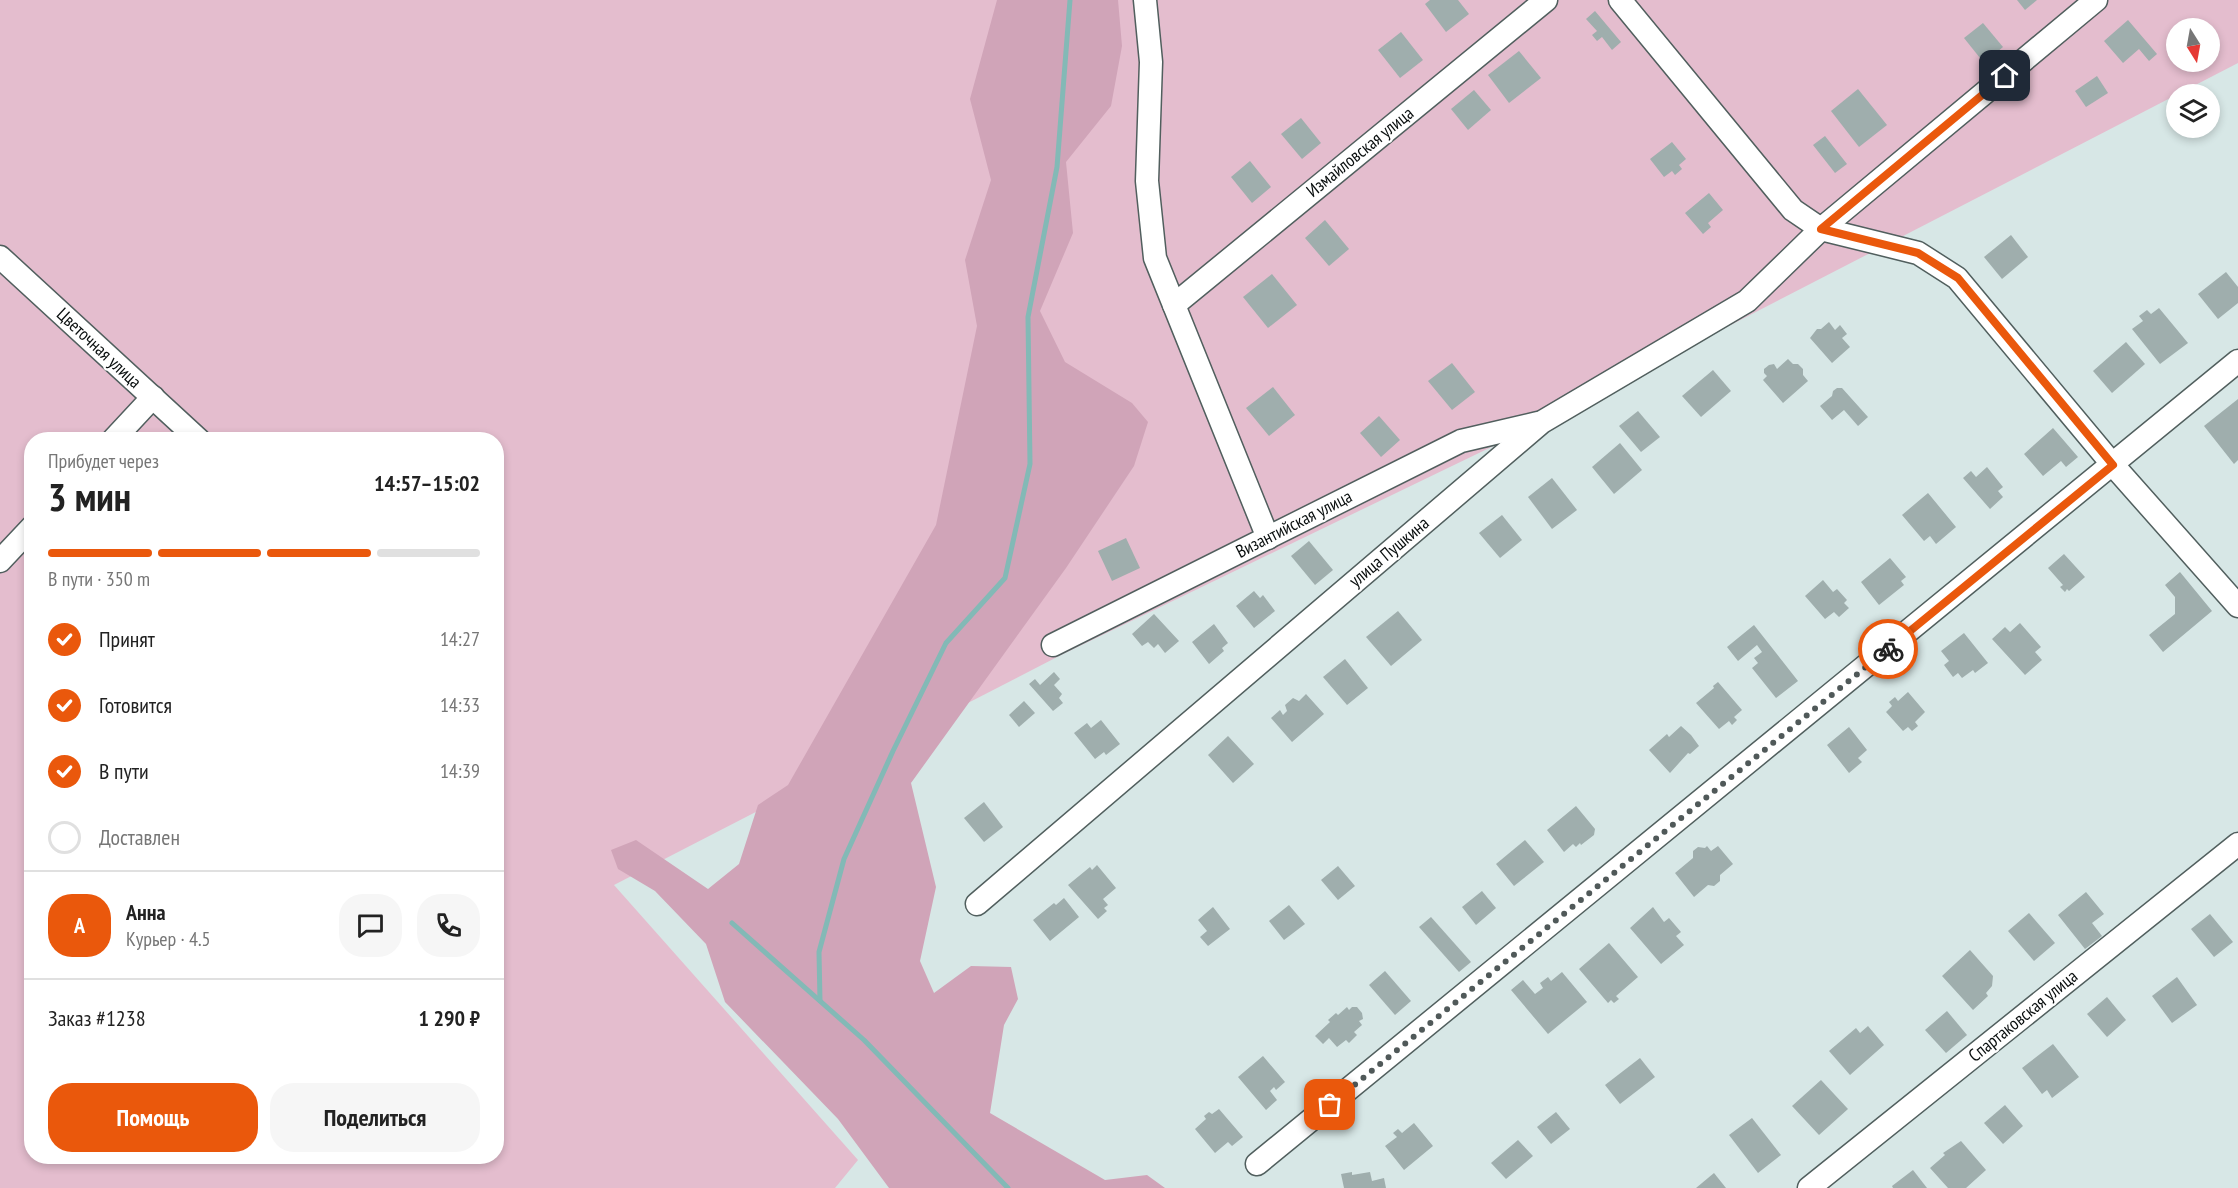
<!DOCTYPE html>
<html lang="ru">
<head>
<meta charset="utf-8">
<style>
  body { margin:0; font-family:"PT Sans Narrow",sans-serif; background:#f6f6f6; color:#222; height:100vh; display:flex; flex-direction:column; font-size:22px; white-space:nowrap }
  * { box-sizing:border-box; margin:0 }
  p { font-size:20px; color:#767676 }
  .icon { flex:none; width:33px; height:33px; fill:none; stroke:currentColor; stroke-width:2; stroke-linecap:round; stroke-linejoin:round }
  .map { position:relative; flex:1; overflow:hidden }
  .side { position:absolute; left:24px; top:432px; width:480px; height:732px; display:flex; flex-direction:column; background:#fff; border-radius:24px; box-shadow:0 3px 9px #0003 }
  .side>* { flex:none }
  .needle { width:39px; rotate:169deg }
  .fabs { position:absolute; left:2166px; top:18px; display:grid; gap:12px }
  .fabs a { display:grid; place-items:center; width:54px; height:54px; border-radius:50%; background:#fff; box-shadow:0 3px 9px #0003; font-size:30px }
  .pin { position:absolute; display:grid; place-items:center; width:51px; height:51px; color:#fff; margin:-26px; border-radius:12px; box-shadow:0 3px 9px #0006 }
  .courier { position:absolute; display:grid; place-items:center; width:60px; height:60px; margin:-30px; border:4px solid #ea580c; border-radius:50%; background:#fff; color:#222; box-shadow:0 2px 8px #0007 }
  .head em { font-style:normal; font-weight:800 }
  .head div { display:flex; flex-direction:column-reverse }
  .head { display:flex; align-items:center; justify-content:space-between; height:102px; padding:0 24px }
  h1 { font-size:39px; font-weight:800; line-height:45px }
  .bar { display:grid; grid-template-columns:repeat(4,1fr); gap:9px 6px; align-content:center; height:72px; padding:0 24px }
  .bar i { height:8px; border-radius:4px; background:#e0e0e0 }
  .bar .current { background:#ea580c }
  .bar p { grid-column:span 4 }
  .line { display:flex; align-items:center; gap:15px; padding:0 24px; border-top:2px solid #e0e0e0 }
  .line div { flex:1 }
  .round { display:grid; place-items:center; flex:none; width:63px; height:63px; border-radius:24px; background:#f6f6f6 }
  ol { padding:0 24px; list-style:none }
  li { display:flex; align-items:center; gap:18px; height:66px }
  li p { margin-inline-start:auto }
  li .icon { padding:6px; border-radius:50%; background:#ea580c; color:#fff; stroke-width:4 }
  li:last-child { color:#767676 }
  li i { width:33px; height:33px; border:3px solid #e0e0e0; border-radius:50% }
  .button { display:flex; gap:12px; margin-top:auto; padding:12px 24px }
  .button a { flex:1; height:69px; border-radius:24px; background:#ea580c; color:#fff; font-size:24px; font-weight:800; line-height:69px; text-align:center }
  .button a+a { background:#f6f6f6; color:#222 }
  .map>svg:first-child { display:block }
  .green { fill:#e4bdce; fill-rule:evenodd }
  .forest { fill:#d0a4b8 }
  .lines { fill:none; stroke-linecap:round; stroke-linejoin:round }
  .stream { stroke:#83b9b6; stroke-width:5 }
  .building { fill:#9faead }
  .minor-casing { stroke:#515f5e; stroke-width:25 }
  .minor { stroke:#fff; stroke-width:22 }
  .done { stroke:#505959; stroke-width:6; stroke-dasharray:0 10.8 }
  .route { stroke:#ea580c; stroke-width:8 }
  .labels { text-anchor:middle; stroke-width:4.5; stroke-linejoin:round; paint-order:stroke }
  .street-label { font-size:18px; fill:#080d0d; stroke:#fff }
</style>
</head>
<body>
<div class="map">
<svg width="2238" height="1188" viewBox="0 0 2238 1188">
  <rect width="100%" height="100%" fill="#d7e7e6"/>
  <path class="green" d="M0,0H2238V63L1543,422L1061,655L614,885L858,1160L835,1188H0ZM2176,28H2210V62H2176ZM32,440H496V1156H32Z"/>
  <path class="forest" d="M997,0H1118L1122,46L1111,106L1066,162L1073,233L1040,311L1065,362L1132,403L1148,422L1134,466L1066,568L911,783L936,887L920,961L934,993L971,966L1011,967L1018,999L1004,1025L990,1113L1105,1180L1147,1175L1165,1188H889L838,1119L725,1002L706,944L655,891L618,869L611,850L636,840L708,889L739,864L758,805L788,785L936,525L977,326L965,260L991,180L970,99Z"/>
  <g class="lines">
    <g class="stream">
      <path d="M732,923L864,1040L1008,1188"/>
      <path d="M820,1001L819,952L844,859L893,751L946,643L1005,578L1030,464L1028,317L1057,167L1070,0"/>
    </g>
  </g>
  <g class="building">
    <path d="M1430,0H1458L1469,14L1446,32L1425,4Z"/>
    <path d="M2017,0H2037L2025,10Z"/>
    <path d="M1595,11L1621,42L1612,50L1602,37L1597,41L1592,35L1597,31L1586,19Z"/>
    <path d="M2128,20L2157,54L2149,61L2139,49L2123,63L2104,41Z"/>
    <path d="M1983,23L2003,47L1984,63L1964,38Z"/>
    <path d="M1401,32L1423,60L1400,78L1378,50Z"/>
    <path d="M1519,51L1541,78L1509,103L1488,75Z"/>
    <path d="M2097,76L2108,93L2086,107L2075,91Z"/>
    <path d="M1858,89L1887,125L1859,147L1831,111Z"/>
    <path d="M1474,90L1491,110L1468,130L1451,109Z"/>
    <path d="M1301,118L1321,143L1302,159L1281,134Z"/>
    <path d="M1825,136L1847,164L1835,173L1813,145Z"/>
    <path d="M1672,142L1686,159L1679,165L1682,169L1675,175L1672,171L1664,177L1650,159Z"/>
    <path d="M1250,161L1271,187L1252,203L1231,177Z"/>
    <path d="M1709,193L1723,210L1708,223L1711,227L1703,234L1685,213Z"/>
    <path d="M1325,220L1349,249L1329,266L1305,238Z"/>
    <path d="M2011,235L2028,257L2002,279L1984,257Z"/>
    <path d="M2226,272L2238,287V303L2218,319L2198,294Z"/>
    <path d="M1272,274L1297,305L1268,328L1243,297Z"/>
    <path d="M2159,308L2188,343L2160,364L2132,329L2143,321L2139,316L2147,310L2151,314Z"/>
    <path d="M1829,322L1835,330L1840,325L1847,334L1842,338L1850,347L1832,363L1810,338L1817,329H1821Z"/>
    <path d="M2126,342L2145,364L2112,393L2093,371Z"/>
    <path d="M1788,359L1793,364H1798L1803,369V375L1808,381L1783,403L1763,380L1767,376L1764,373V369L1769,365L1774,364L1777,369Z"/>
    <path d="M1452,363L1475,392L1452,410L1428,381Z"/>
    <path d="M1713,370L1731,391L1701,417L1682,396Z"/>
    <path d="M1273,387L1295,415L1269,436L1246,408Z"/>
    <path d="M1837,388H1842L1868,417L1858,426L1844,410L1832,420L1820,406L1832,396L1833,391Z"/>
    <path d="M2238,399V460L2234,464L2204,426Z"/>
    <path d="M1638,411L1660,437L1641,452L1619,426Z"/>
    <path d="M1379,416L1400,440L1381,457L1360,433Z"/>
    <path d="M2053,428L2078,457L2066,467L2061,461L2043,476L2024,454Z"/>
    <path d="M1620,443L1642,470L1614,494L1592,467Z"/>
    <path d="M1987,467L2003,487L1998,491L2003,497L1990,509L1963,478L1971,471L1976,477Z"/>
    <path d="M1552,478L1577,510L1552,529L1528,497Z"/>
    <path d="M1928,493L1956,527L1936,544L1930,536L1924,541L1902,515Z"/>
    <path d="M1502,515L1522,540L1500,558L1479,533Z"/>
    <path d="M1126,538L1140,568L1112,581L1098,551Z"/>
    <path d="M1309,541L1333,570L1315,585L1291,556Z"/>
    <path d="M2064,554L2085,577L2069,591L2067,589L2065,592L2060,587L2063,585L2048,568Z"/>
    <path d="M1890,558L1906,577L1901,581L1904,585L1879,605L1861,582Z"/>
    <path d="M2180,572L2212,611L2163,652L2149,635L2175,614V597L2165,585Z"/>
    <path d="M1823,580L1833,592L1837,589L1847,600L1844,603L1849,608L1839,617L1834,612L1825,619L1805,596Z"/>
    <path d="M1254,591L1260,598L1263,595L1275,611L1254,628L1236,606Z"/>
    <path d="M1398,611L1422,640L1391,666L1366,637Z"/>
    <path d="M1154,614L1179,641L1165,653L1158,644L1154,648L1148,642L1142,646L1132,634Z"/>
    <path d="M2020,623L2041,647L2035,652L2042,660L2025,675L1992,639L2005,627L2010,632Z"/>
    <path d="M1214,624L1228,643L1222,648L1224,651L1209,664L1192,642Z"/>
    <path d="M1754,625L1798,681L1776,698L1752,668L1758,663L1754,658L1762,652L1757,645L1738,661L1727,647Z"/>
    <path d="M1964,633L1988,663L1975,673L1973,670L1962,678L1958,673L1953,677L1944,665L1949,661L1941,651Z"/>
    <path d="M1345,659L1368,688L1347,705L1323,677Z"/>
    <path d="M1054,672L1060,679L1054,685L1062,694L1059,698L1063,703L1053,711L1029,684L1035,679L1040,685Z"/>
    <path d="M1718,682L1742,710L1734,717L1737,720L1732,725L1729,721L1719,729L1696,703L1714,688L1713,686Z"/>
    <path d="M1908,692L1925,712L1915,722L1918,726L1912,731L1908,727L1903,731L1886,712L1892,706L1889,702L1895,697L1898,701Z"/>
    <path d="M1306,694L1324,714L1292,742L1271,718L1280,710L1283,715L1287,711L1285,705L1293,698L1299,701Z"/>
    <path d="M1024,701L1035,713L1019,727L1009,715Z"/>
    <path d="M1101,720L1120,744L1106,755L1104,752L1095,759L1074,733L1087,723L1091,728Z"/>
    <path d="M1681,726L1691,735L1699,746L1690,754L1688,753L1670,773L1649,750L1667,734L1669,737Z"/>
    <path d="M1849,727L1867,750L1858,758L1862,762L1849,773L1827,745Z"/>
    <path d="M1228,736L1254,764L1233,783L1208,755Z"/>
    <path d="M984,802L1003,827L984,842L964,818Z"/>
    <path d="M1576,806L1595,829L1594,835L1581,845L1580,843L1576,847L1573,844L1564,852L1547,830Z"/>
    <path d="M1525,840L1544,862L1514,886L1496,864Z"/>
    <path d="M1707,846L1711,851L1718,846L1733,864L1720,875V881L1714,886L1708,885L1694,897L1675,873L1693,858V851L1698,847L1705,848Z"/>
    <path d="M1097,865L1116,888L1103,899L1108,905L1104,908L1107,911L1098,919L1068,885L1090,867L1092,870Z"/>
    <path d="M1338,866L1355,886L1338,900L1321,880Z"/>
    <path d="M1482,891L1496,908L1476,925L1462,907Z"/>
    <path d="M2086,892L2104,914L2092,923L2102,936L2085,949L2058,915Z"/>
    <path d="M1064,898L1079,917L1050,941L1033,920L1054,903L1056,905Z"/>
    <path d="M1289,905L1305,924L1284,940L1269,921Z"/>
    <path d="M1213,907L1230,929L1208,946L1200,937L1207,931L1198,920Z"/>
    <path d="M1653,907L1664,922L1669,918L1681,932L1676,936L1684,945L1661,964L1630,928Z"/>
    <path d="M2029,913L2055,943L2034,961L2008,931Z"/>
    <path d="M2210,914L2233,942L2214,957L2191,929Z"/>
    <path d="M1431,917L1471,962L1459,972L1419,927Z"/>
    <path d="M1609,943L1638,977L1616,996L1619,999L1614,1003L1611,1000L1608,1003L1579,969Z"/>
    <path d="M1970,950L1993,976L1992,986L1986,993L1988,996L1973,1010L1942,976Z"/>
    <path d="M1385,971L1411,1001L1395,1015L1369,985Z"/>
    <path d="M1562,972L1587,1002L1548,1034L1511,990L1523,980L1535,994L1543,988L1540,983L1548,977L1551,981Z"/>
    <path d="M2177,977L2197,1005L2172,1023L2152,996Z"/>
    <path d="M2107,997L2126,1020L2107,1037L2087,1014Z"/>
    <path d="M1347,1007L1349,1010L1352,1007H1357L1362,1013L1363,1019L1359,1021L1362,1025L1354,1032L1357,1035L1349,1043L1346,1040L1337,1047L1329,1038L1323,1044L1315,1036L1330,1022L1328,1020L1336,1013L1338,1015Z"/>
    <path d="M1947,1011L1967,1035L1946,1053L1925,1030Z"/>
    <path d="M1868,1026L1884,1045L1850,1075L1829,1051L1856,1028L1860,1033Z"/>
    <path d="M2053,1044L2079,1077L2052,1098L2047,1090L2042,1094L2022,1068Z"/>
    <path d="M1263,1056L1285,1082L1276,1090L1274,1087L1270,1091L1277,1100L1266,1110L1238,1077Z"/>
    <path d="M1640,1058L1655,1077L1620,1104L1605,1085Z"/>
    <path d="M1821,1080L1848,1109L1819,1135L1792,1106Z"/>
    <path d="M2005,1105L2023,1126L2003,1144L1984,1123Z"/>
    <path d="M1219,1109L1243,1137L1232,1146L1228,1142L1215,1153L1195,1129L1206,1119L1204,1116L1209,1112L1212,1114Z"/>
    <path d="M1556,1112L1570,1129L1551,1144L1537,1127Z"/>
    <path d="M1752,1118L1781,1155L1758,1173L1729,1135Z"/>
    <path d="M1414,1123L1433,1146L1404,1170L1385,1146L1397,1137L1393,1133L1398,1129L1402,1133Z"/>
    <path d="M1518,1140L1533,1156L1506,1179L1491,1163Z"/>
    <path d="M1961,1141L1986,1170L1966,1188H1948L1930,1168L1945,1155L1943,1153Z"/>
    <path d="M1913,1170L1927,1188H1893L1892,1186Z"/>
    <path d="M1352,1172V1175L1370,1172L1372,1181L1384,1178L1386,1188H1344L1341,1174Z"/>
    <path d="M1714,1173L1726,1188H1696Z"/>
  </g>
  <g class="lines">
    <g class="minor-casing">
      <g id="minor">
        <path d="M1145,0L1151,62L1147,181L1155,258L1268,538"/>
        <path d="M1620,0L1793,210L1821,229L1918,253L1957,278L2113,465L2238,606"/>
        <path d="M0,257L199,440"/>
        <path d="M1174,305L1546,0"/>
        <path d="M113,440L153,397"/>
        <path d="M0,561L32,527"/>
        <path d="M1053,645L1461,441L1538,423"/>
        <path d="M977,904L1542,422L1747,301L1821,229L2096,0"/>
        <path d="M1257,1164L2238,361"/>
        <path d="M1809,1188L2238,844"/>
      </g>
    </g>
    <use href="#minor" class="minor"/>
  </g>
  <g class="lines">
    <path class="done" d="M1330,1105L1888,649"/>
    <path class="route" d="M1888,649L2113,465L1958,278L1918,253L1821,229L2005,76"/>
  </g>
  <g class="labels">
    <g class="street-label">
      <text transform="translate(1360 152) rotate(-39)" y="6">Измайловская улица</text>
      <text transform="translate(99 348) rotate(43)" y="6">Цветочная улица</text>
      <text transform="translate(1294 524) rotate(-27)" y="6">Византийская улица</text>
      <text transform="translate(1389 552) rotate(-40)" y="6">улица Пушкина</text>
      <text transform="translate(2023 1016) rotate(-39)" y="6">Спартаковская улица</text>
    </g>
  </g>
</svg>
<div class="fabs">
<a><svg class="needle" viewBox="-14 -14 28 28"><path d="M0-13l5 13h-10z" fill="#e53935"/><path d="M0 13l5-13h-10z" fill="#767676"/></svg></a>
<a><svg class="icon" aria-label="layers" viewBox="0 0 24 24"><path d="M12 4l9 5-9 5-9-5zM3 14l9 5 9-5"/></svg></a>
</div>
<div class="pin" style="left:1330px;top:1105px;background:#ea580c"><svg class="icon" aria-label="bag" viewBox="0 0 24 24"><path d="M5 8h14l-1 12H6zM9 8a3 3 0 0 1 6 0"/></svg></div>
<div class="pin" style="left:2005px;top:76px;background:#1f2937"><svg class="icon" aria-label="home" viewBox="0 0 24 24"><path d="M3 11l9-7 9 7M6 9v11h12V9"/></svg></div>
<div class="courier" style="left:1888px;top:649px"><svg class="icon" aria-label="bike" viewBox="0 0 24 24"><circle cx="6" cy="16" r="4"/><circle cx="18" cy="16" r="4"/><path d="M6 16l4-8h5l3 8M10 8l3 8H6M13 5h3"/></svg></div>
<section class="side">
<div class="head"><div><h1>3 мин</h1><p>Прибудет через</p></div><em>14:57–15:02</em></div>
<div class="bar"><i class="current"></i><i class="current"></i><i class="current"></i><i></i><p>В пути · 350 m</p></div>
<ol>
<li><svg class="icon" aria-label="check" viewBox="0 0 24 24"><path d="M5 12l5 5 9-10"/></svg>Принят<p>14:27</p></li>
<li><svg class="icon" aria-label="check" viewBox="0 0 24 24"><path d="M5 12l5 5 9-10"/></svg>Готовится<p>14:33</p></li>
<li><svg class="icon" aria-label="check" viewBox="0 0 24 24"><path d="M5 12l5 5 9-10"/></svg>В пути<p>14:39</p></li>
<li><i></i>Доставлен</li>
</ol>
<div class="line" style="height:108px"><b class="round" style="background:#ea580c;color:#fff">А</b><div><b>Анна</b><p>Курьер · 4.5</p></div><a class="round"><svg class="icon" aria-label="chat" viewBox="0 0 24 24"><path d="M4 5h16v11H9l-5 4z"/></svg></a><a class="round"><svg class="icon" aria-label="phone" viewBox="0 0 24 24"><path d="M5 4h4l2 5-3 2q2 4 5 5l2-3 5 2v4C11 20 4 13 5 4z"/></svg></a></div>
<div class="line" style="height:78px"><div>Заказ #1238</div><b>1 290 ₽</b></div>
<div class="button"><a>Помощь</a><a>Поделиться</a></div>
</section>
</div>
</body>
</html>
